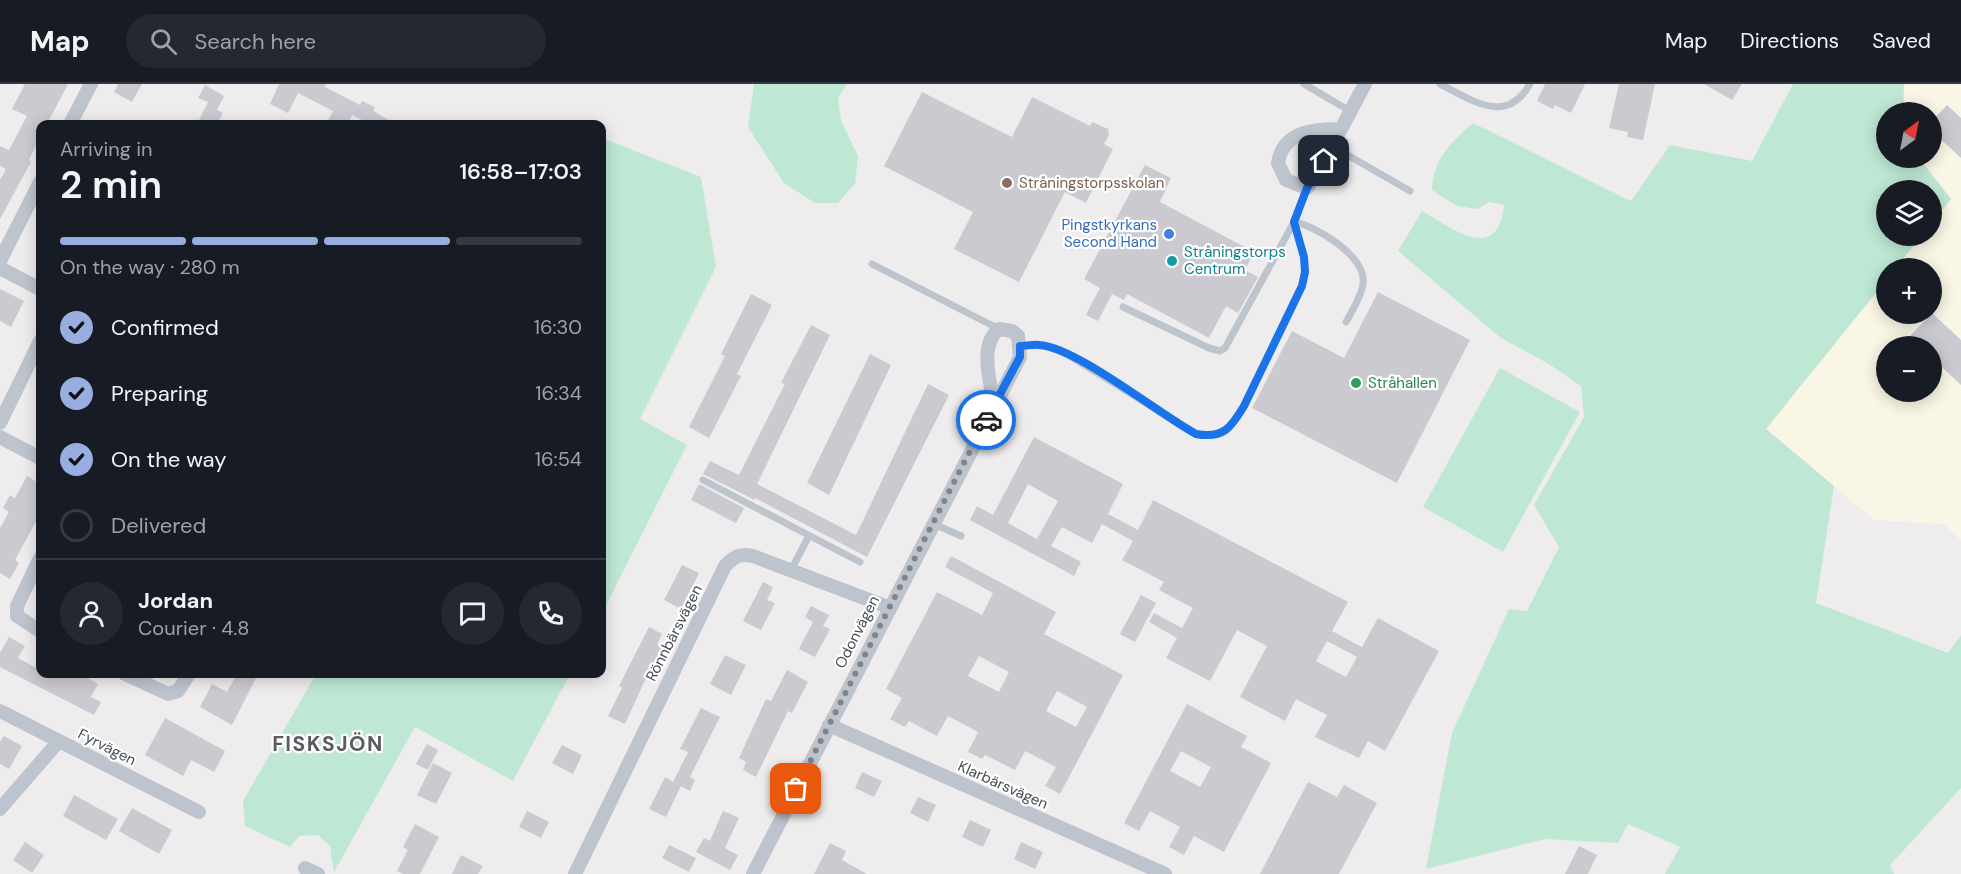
<!DOCTYPE html>
<html lang="en">
<head>
<meta charset="utf-8">
<style>
  body { margin:0; font-family:"DM Sans",sans-serif; background:#242831; color:#f1f3f6; height:100vh; display:flex; flex-direction:column; font-size:22px; white-space:nowrap }
  * { box-sizing:border-box; margin:0 }
  p { font-size:20px; color:#9ea1a6 }
  .icon { flex:none; width:33px; height:33px; fill:none; stroke:currentColor; stroke-width:2; stroke-linecap:round; stroke-linejoin:round }
  .map { position:relative; flex:1; overflow:hidden }
  .side { position:absolute; left:36px; top:36px; width:570px; height:558px; display:flex; flex-direction:column; background:#171b24; border-radius:12px; box-shadow:0 3px 15px #0003 }
  .side>* { flex:none }
  .needle { width:39px; rotate:32deg }
  .fabs { position:absolute; left:1876px; top:18px; display:grid; gap:12px }
  .fabs a { display:grid; place-items:center; width:66px; height:66px; border-radius:50%; background:#171b24; box-shadow:0 3px 15px #0003; font-size:30px }
  .pin { position:absolute; display:grid; place-items:center; width:51px; height:51px; color:#fff; margin:-26px; border-radius:12px; box-shadow:0 3px 9px #0006 }
  .courier { position:absolute; display:grid; place-items:center; width:60px; height:60px; margin:-30px; border:4px solid #1a73e8; border-radius:50%; background:#fff; color:#222; box-shadow:0 2px 8px #0007 }
  .summary em { font-style:normal; font-weight:600 }
  .summary div { display:flex; flex-direction:column-reverse }
  .summary { display:flex; align-items:center; justify-content:space-between; height:102px; padding:0 24px }
  h1 { font-size:39px; font-weight:600; line-height:45px }
  .bar { display:grid; grid-template-columns:repeat(4,1fr); gap:9px 6px; align-content:center; height:72px; padding:0 24px }
  .bar i { height:8px; border-radius:4px; background:#363941 }
  .bar .active { background:#98aee1 }
  .bar p { grid-column:span 4 }
  .line { display:flex; align-items:center; gap:15px; padding:0 24px; border-top:2px solid #363941 }
  .line div { flex:1 }
  .round { display:grid; place-items:center; flex:none; width:63px; height:63px; border-radius:32px; background:#242831 }
  ol { padding:0 24px; list-style:none }
  li { display:flex; align-items:center; gap:18px; height:66px }
  li p { margin-inline-start:auto }
  li .icon { padding:6px; border-radius:50%; background:#98aee1; color:#111; stroke-width:4 }
  li:last-child { color:#9ea1a6 }
  li i { width:33px; height:33px; border:3px solid #363941; border-radius:50% }
  header { display:flex; align-items:center; gap:36px; box-sizing:border-box; height:84px; padding:0 30px; background:#171b24; border-bottom:2px solid #363941 }
  header strong { font-size:28px }
  nav { display:flex; gap:33px; margin-inline-start:auto; font-size:21px }
  .search { width:420px; height:54px; background:#242831; display:flex; align-items:center; gap:15px; box-sizing:border-box; padding:0 21px; border-radius:33px; color:#9ea1a6; font-size:22px }
  .map>svg:first-child { display:block }
  .commercial { fill:#f9f6e5; fill-rule:evenodd }
  .green { fill:#bee8d4 }
  .building { fill:#cacad0; fill-rule:evenodd }
  .lines { fill:none; stroke-linecap:round; stroke-linejoin:round }
  .lane { stroke:#bec4cd; stroke-width:7 }
  .street { stroke:#bec4cd; stroke-width:14 }
  .done { stroke:#81858b; stroke-width:6; stroke-dasharray:0 10.8 }
  .route { stroke:#1a73e8; stroke-width:8 }
  .education-dot { fill:#8d6e63; stroke:#fff; stroke-width:2 }
  .shop-dot { fill:#3f7fe0; stroke:#fff; stroke-width:2 }
  .culture-dot { fill:#0f9aa8; stroke:#fff; stroke-width:2 }
  .leisure-dot { fill:#2e9e5b; stroke:#fff; stroke-width:2 }
  .labels { text-anchor:middle; stroke-width:4.5; stroke-linejoin:round; paint-order:stroke }
  .education-label { font-size:15px; fill:#785e54; stroke:#fff; text-anchor:start }
  .shop-label { font-size:15px; fill:#366cbe; stroke:#fff; text-anchor:end }
  .culture-label { font-size:15px; fill:#0d838f; stroke:#fff; text-anchor:start }
  .leisure-label { font-size:15px; fill:#27864d; stroke:#fff; text-anchor:start }
  .street-label { font-size:15px; fill:#464d57; stroke:#fff }
  .district-label { font-size:21px; font-weight:bold; letter-spacing:1.5px; fill:#595b60; stroke:#fff }
</style>
</head>
<body>
<header>
<strong>Map</strong>
<div class="search"><svg class="icon" aria-label="search" viewBox="0 0 24 24"><circle cx="10" cy="10" r="6"/><path d="M15 15l6 6"/></svg>Search here</div>
<nav><a>Map</a><a>Directions</a><a>Saved</a></nav>
</header>
<div class="map">
<svg width="1961" height="790" viewBox="0 0 1961 790">
  <rect width="100%" height="100%" fill="#eeecec"/>
  <path class="commercial" d="M1904,0H1961V456L1943,440L1874,436L1766,345L1887,195V230H1932V184H1895L1922,152H1932V139L1951,115L1919,74H1932V28H1903ZM1887,262H1932V308H1887Z"/>
  <g class="green">
    <path d="M754,0H847L838,14L841,37L858,72L855,100L838,119H815L784,99L748,43Z"/>
    <path d="M1793,0H1904L1903,28H1887V74H1919L1951,115L1932,139V106H1887V152H1922L1895,184H1887V195L1766,345L1834,402L1816,519L1948,569L1961,551V704L1890,781L1894,790H1665L1680,763L1628,740L1618,759L1545,755L1426,785L1452,649L1509,525L1527,527L1559,463L1534,421L1584,333L1581,302L1549,280L1501,254L1398,167L1422,127C1452,144 1498,181 1504,121L1489,118L1478,125L1457,122L1432,106C1432,77 1452,57 1473,39L1631,117L1670,61L1752,77Z"/>
    <path d="M602,54L701,93L716,183L640,335L687,361L602,529Z"/>
    <path d="M1500,284L1580,328L1503,468L1423,423Z"/>
    <path d="M316,590H570L513,697L415,643L334,788L330,762L318,751L299,752L290,763L245,742L243,717Z"/>
  </g>
  <g class="building">
    <path d="M25,0H68L47,40H40V53L29,76L31,78L0,135V96L6,85L0,82V62L9,66L27,32L12,25Z"/>
    <path d="M118,0H142L132,18L114,8Z"/>
    <path d="M279,0H326L325,3L360,21L362,17L375,23L373,27L396,40H370L352,31L348,40H326L333,27L298,9L288,29L270,20Z"/>
    <path d="M1545,0H1585L1571,29L1555,21L1553,25L1537,17Z"/>
    <path d="M1619,0H1655L1643,56L1627,53L1628,48L1609,44Z"/>
    <path d="M1704,0H1742L1732,16Z"/>
    <path d="M205,1L224,12L217,26L223,29L217,40H197L208,18L198,14Z"/>
    <path d="M922,8L1012,53L1032,13L1090,42L1092,38L1108,45L1109,51L1104,60L1113,65L1086,119L1065,108L1019,198L954,165L973,128L884,82Z"/>
    <path d="M1947,21L1961,34V74L1932,47V37Z"/>
    <path d="M1145,81L1171,94L1160,118L1254,168L1245,186L1258,193L1238,229L1226,222L1209,254L1127,210L1124,216L1112,210L1098,237L1086,231L1100,204L1084,195Z"/>
    <path d="M0,205L24,217L11,243L0,237Z"/>
    <path d="M1378,208L1470,256L1397,399L1252,324L1292,247L1344,274Z"/>
    <path d="M751,210L772,221L737,290L741,292L709,354L689,343L725,272L721,270Z"/>
    <path d="M1932,229L1961,256V301L1932,274V262H1919L1909,253Z"/>
    <path d="M811,241L830,251L757,400L856,451L928,300L949,311L867,473L755,414L754,416L749,413L703,390L710,377L739,391L785,300L781,299Z"/>
    <path d="M870,270L891,281L829,411L807,399Z"/>
    <path d="M1034,353L1123,400L1108,430L1138,446L1153,416L1348,518L1332,547L1362,563L1378,534L1439,567L1385,667L1368,657L1359,674L1315,653L1327,631L1296,615L1285,637L1240,613L1267,562L1237,546L1210,597L1166,574L1177,554L1149,538L1154,529L1182,544L1193,524L1159,506L1164,498L1122,476L1133,457L1102,440L1092,459L1062,443L1051,462L1081,478L1074,492L970,436L977,422L993,431ZM1028,400L1058,417L1037,455L1008,439ZM1327,557L1357,573L1346,593L1316,577Z"/>
    <path d="M27,392L40,400V430L15,476L19,479L10,495L0,489V444L9,428L3,424L10,411L15,414Z"/>
    <path d="M699,400L744,424L736,439L691,416Z"/>
    <path d="M951,472L1056,528L1044,550L1123,591L1060,710L1045,702L1056,683L1025,667L1015,686L985,671L982,675L968,668L978,648L948,632L937,652L909,637L905,643L890,635L902,614L886,605L937,508L982,531L993,509L945,483ZM979,572L1009,588L999,608L968,592ZM1057,607L1087,623L1076,643L1046,627Z"/>
    <path d="M682,481L699,489L681,525L664,516Z"/>
    <path d="M763,498L773,503L767,516L775,519L761,546L743,537Z"/>
    <path d="M1141,511L1156,519L1135,558L1120,550Z"/>
    <path d="M811,522L829,531L823,542L830,545L815,573L799,565L813,538L805,533Z"/>
    <path d="M649,543L662,550L657,561L664,564L653,586L650,585L625,640L608,632L622,604L619,602Z"/>
    <path d="M9,553L25,562L18,574L40,586V590H80L98,600L91,613L101,618L94,631L0,583V569Z"/>
    <path d="M725,571L746,581L731,611L710,600Z"/>
    <path d="M787,586L808,598L792,629L788,627L756,693L743,686L746,678L739,674L766,615L771,617Z"/>
    <path d="M237,590H258L232,641L200,623L212,600L227,608Z"/>
    <path d="M1187,620L1247,652L1241,663L1271,679L1224,768L1194,752L1184,771L1169,763L1180,743L1150,727L1139,747L1124,739ZM1181,667L1211,683L1200,703L1170,687Z"/>
    <path d="M701,624L720,633L690,693L695,696L690,707L681,702L666,733L649,725L665,693L673,698L688,668L680,665Z"/>
    <path d="M165,634L225,667L214,688L191,676L183,692L145,671Z"/>
    <path d="M4,652L22,662L9,685L0,680V658Z"/>
    <path d="M427,660L438,666L428,686L416,680Z"/>
    <path d="M562,661L582,671L573,690L552,679Z"/>
    <path d="M433,679L452,689L436,720L417,711Z"/>
    <path d="M862,688L882,697L874,713L855,704Z"/>
    <path d="M1308,698L1337,713L1344,701L1377,719L1339,790H1260Z"/>
    <path d="M74,711L118,735L106,756L63,732Z"/>
    <path d="M918,713L936,721L928,738L910,729Z"/>
    <path d="M132,724L172,746L159,770L119,747Z"/>
    <path d="M527,727L549,738L541,754L519,743Z"/>
    <path d="M723,727L739,734L725,764L738,771L730,786L696,768L704,754L710,757Z"/>
    <path d="M970,736L991,746L983,763L962,753Z"/>
    <path d="M415,740L439,753L420,790H404L397,787L408,766L403,763Z"/>
    <path d="M25,758L44,771L32,789L13,776Z"/>
    <path d="M1021,758L1043,768L1035,785L1014,775Z"/>
    <path d="M830,759L846,767L842,776L867,790H814Z"/>
    <path d="M669,761L696,774L689,788L662,774Z"/>
    <path d="M1579,762L1597,771L1588,790H1565Z"/>
    <path d="M461,771L483,782L478,790H452Z"/>
  </g>
  <g class="lines">
    <g class="lane">
      <path d="M1304,0L1350,27"/>
      <path d="M1440,0C1472,16 1506,42 1530,0"/>
      <path d="M1332,62L1410,107"/>
      <path d="M872,180L999,245"/>
      <path d="M1123,223L1209,264L1220,267L1225,264L1294,138C1317,142 1367,173 1363,200C1361,213 1352,227 1346,238"/>
      <path d="M1020,262L1040,261L1060,266L1196,350C1223,355 1231,344 1244,322L1302,202L1305,188L1304,173L1294,138L1307,104"/>
      <path d="M703,396L860,478"/>
      <path d="M932,439L961,452"/>
      <path d="M791,486L809,452"/>
    </g>
    <g class="street">
      <path d="M70,40L91,0"/>
      <path d="M1340,45C1314,45 1283,47 1278,79L1286,96L1307,104L1316,92L1365,0"/>
      <path d="M0,177L40,98"/>
      <path d="M0,184L40,205"/>
      <path d="M0,339L40,257"/>
      <path d="M0,353L40,374"/>
      <path d="M40,474L17,522V532L40,547"/>
      <path d="M125,590L168,610L178,607L189,590"/>
      <path d="M0,627L199,728"/>
      <path d="M829,641L1165,790"/>
      <path d="M0,725L59,657"/>
      <path d="M305,784L318,790"/>
      <path d="M575,790L725,482C735,472 740,469 753,472L888,523"/>
      <path d="M753,790L1020,273L1018,252L1012,247L999,245C978,261 991,299 994,322"/>
    </g>
  </g>
  <g class="lines">
    <path class="done" d="M796,705L986,336"/>
    <path class="route" d="M986,336L1020,273V262C1026,262 1033,260 1039,261C1076,263 1159,330 1196,350C1223,355 1231,344 1244,322L1302,202L1305,188L1304,173L1294,138L1307,104L1324,77"/>
  </g>
  <circle class="education-dot" cx="1007" cy="99" r="6"/>
  <circle class="shop-dot" cx="1169" cy="150" r="6"/>
  <circle class="culture-dot" cx="1172" cy="177" r="6"/>
  <circle class="leisure-dot" cx="1356" cy="299" r="6"/>
  <g class="labels">
    <g class="education-label">
      <text x="1019" y="104">Stråningstorpsskolan</text>
    </g>
    <g class="shop-label">
      <text x="1157" y="146">Pingstkyrkans<tspan x="1157" dy="17">Second Hand</tspan></text>
    </g>
    <g class="culture-label">
      <text x="1184" y="173">Stråningstorps<tspan x="1184" dy="17">Centrum</tspan></text>
    </g>
    <g class="leisure-label">
      <text x="1368" y="304">Stråhallen</text>
    </g>
    <g class="street-label">
      <text transform="translate(857 548) rotate(-63)" y="5">Odonvägen</text>
      <text transform="translate(674 549) rotate(-63)" y="5">Rönnbärsvägen</text>
      <text transform="translate(107 663) rotate(27)" y="5">Fyrvägen</text>
      <text transform="translate(1003 701) rotate(24)" y="5">Klarbärsvägen</text>
    </g>
    <g class="district-label">
      <text x="328" y="667">FISKSJÖN</text>
    </g>
  </g>
</svg>
<div class="fabs">
<a><svg class="needle" viewBox="-14 -14 28 28"><path d="M0-13l5 13h-10z" fill="#e53935"/><path d="M0 13l5-13h-10z" fill="#9ea1a6"/></svg></a>
<a><svg class="icon" aria-label="layers" viewBox="0 0 24 24"><path d="M12 4l9 5-9 5-9-5zM3 14l9 5 9-5"/></svg></a>
<a>+</a>
<a>−</a>
</div>
<div class="pin" style="left:796px;top:705px;background:#ea580c"><svg class="icon" aria-label="bag" viewBox="0 0 24 24"><path d="M5 8h14l-1 12H6zM9 8a3 3 0 0 1 6 0"/></svg></div>
<div class="pin" style="left:1324px;top:77px;background:#1f2937"><svg class="icon" aria-label="home" viewBox="0 0 24 24"><path d="M3 11l9-7 9 7M6 9v11h12V9"/></svg></div>
<div class="courier" style="left:986px;top:336px"><svg class="icon" aria-label="car" viewBox="0 0 24 24"><path d="M5 17H2v-5l4-1 3-4h7l3 4 3 1v5h-3M9 17h6M6 11h13"/><circle cx="7" cy="17" r="2"/><circle cx="17" cy="17" r="2"/></svg></div>
<section class="side">
<div class="summary"><div><h1>2 min</h1><p>Arriving in</p></div><em>16:58–17:03</em></div>
<div class="bar"><i class="active"></i><i class="active"></i><i class="active"></i><i></i><p>On the way · 280 m</p></div>
<ol>
<li><svg class="icon" aria-label="check" viewBox="0 0 24 24"><path d="M5 12l5 5 9-10"/></svg>Confirmed<p>16:30</p></li>
<li><svg class="icon" aria-label="check" viewBox="0 0 24 24"><path d="M5 12l5 5 9-10"/></svg>Preparing<p>16:34</p></li>
<li><svg class="icon" aria-label="check" viewBox="0 0 24 24"><path d="M5 12l5 5 9-10"/></svg>On the way<p>16:54</p></li>
<li><i></i>Delivered</li>
</ol>
<div class="line" style="height:108px"><a class="round"><svg class="icon" aria-label="person" viewBox="0 0 24 24"><circle cx="12" cy="8" r="4"/><path d="M4 21q1-7 8-7t8 7"/></svg></a><div><b>Jordan</b><p>Courier · 4.8</p></div><a class="round"><svg class="icon" aria-label="chat" viewBox="0 0 24 24"><path d="M4 5h16v11H9l-5 4z"/></svg></a><a class="round"><svg class="icon" aria-label="phone" viewBox="0 0 24 24"><path d="M5 4h4l2 5-3 2q2 4 5 5l2-3 5 2v4C11 20 4 13 5 4z"/></svg></a></div>
</section>
</div>
</body>
</html>
